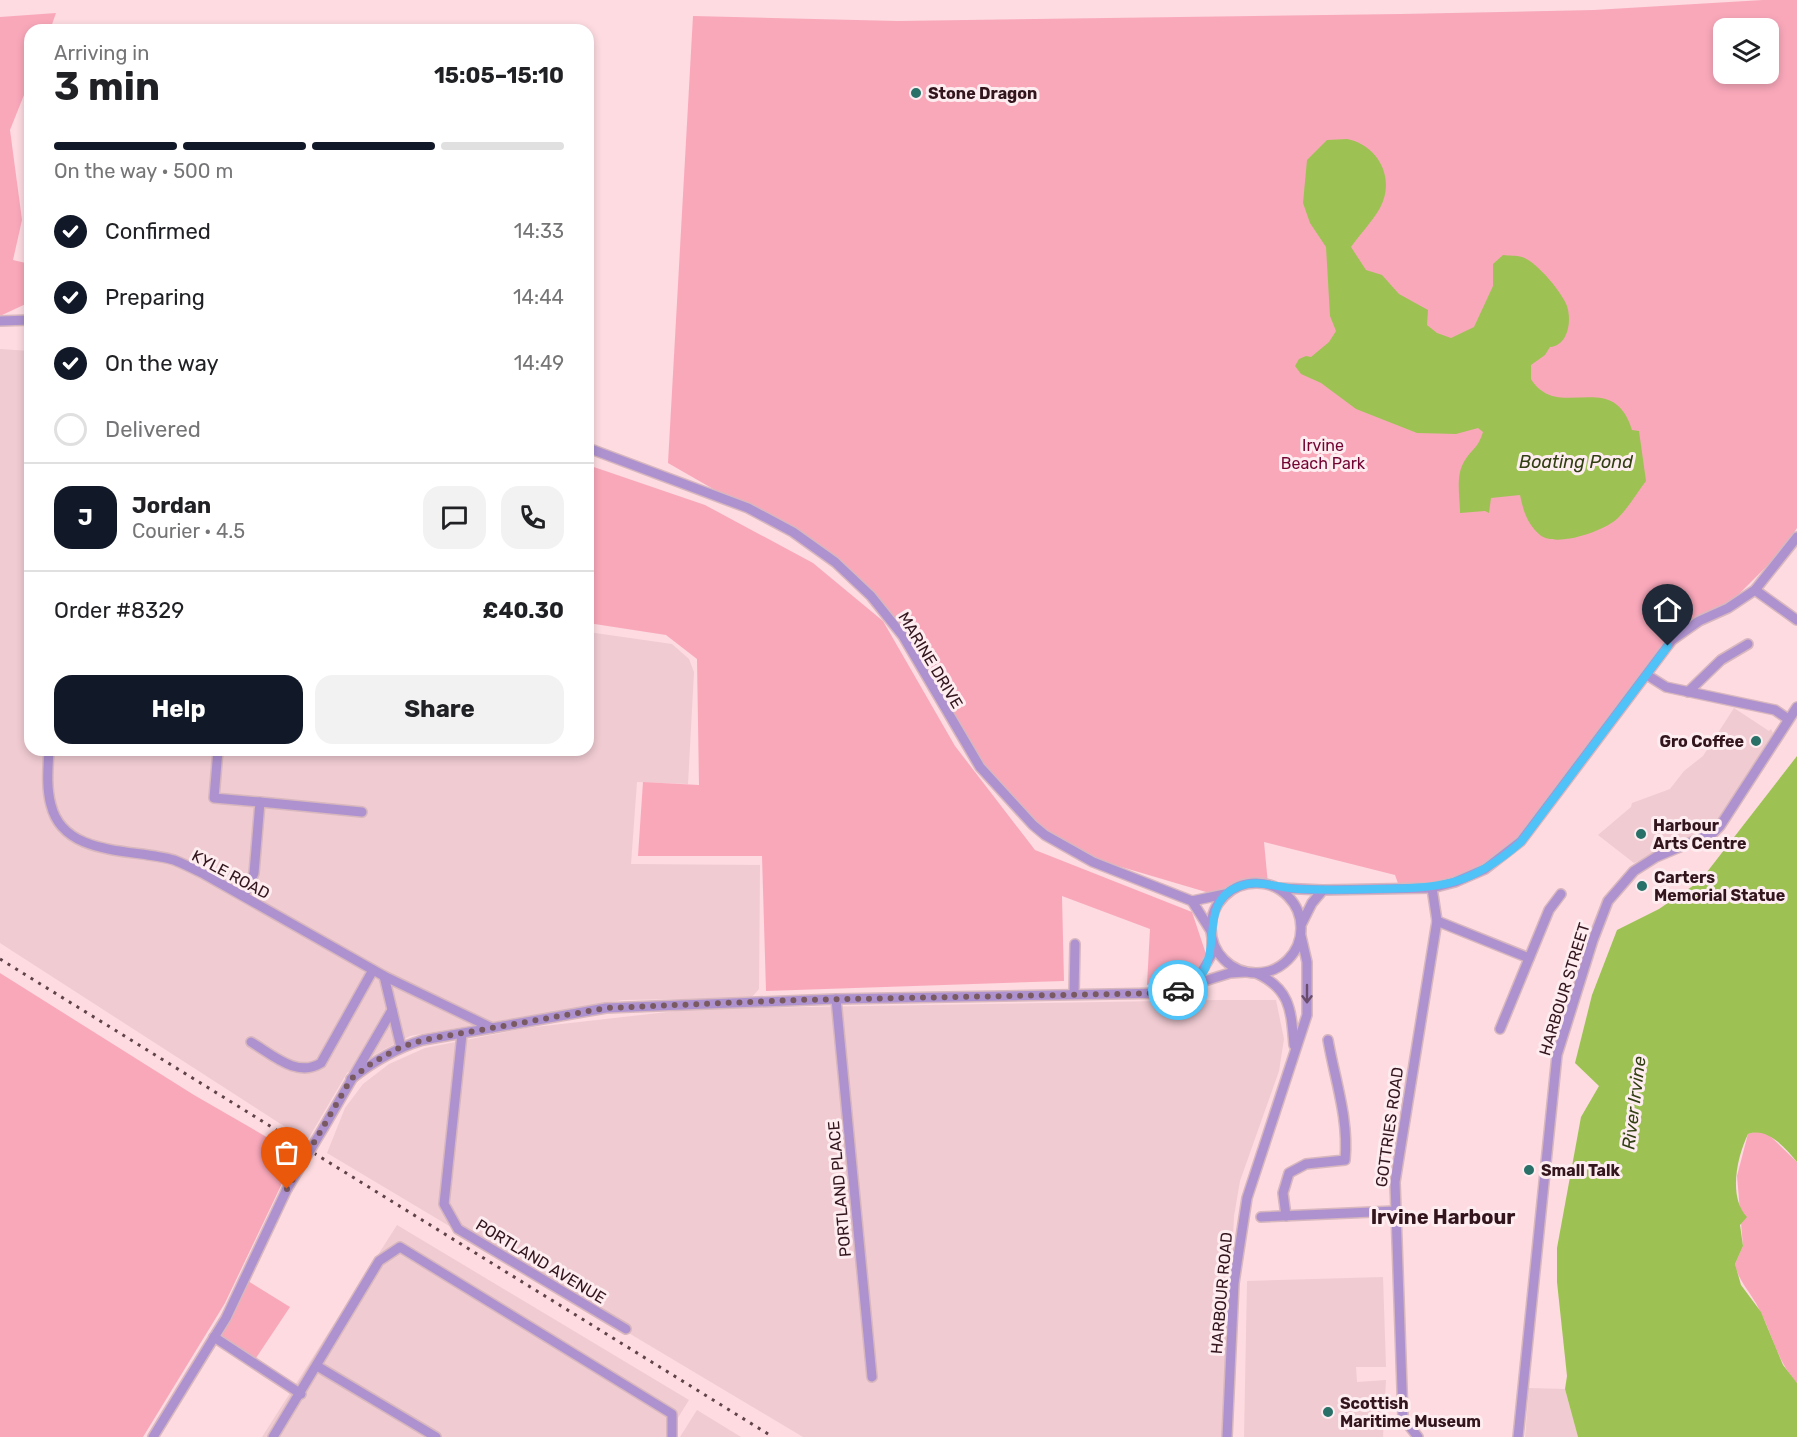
<!DOCTYPE html>
<html lang="en">
<head>
<meta charset="utf-8">
<style>
  body { margin:0; font-family:Rubik,sans-serif; background:#f2f2f2; color:#202124; height:100vh; display:flex; flex-direction:column; font-size:22px; white-space:nowrap }
  * { box-sizing:border-box; margin:0 }
  p { font-size:20px; color:#757577 }
  .icon { flex:none; width:33px; height:33px; fill:none; stroke:currentColor; stroke-width:2; stroke-linecap:round; stroke-linejoin:round }
  .map { position:relative; flex:1; overflow:hidden }
  .drawer { position:absolute; left:24px; top:24px; width:570px; height:732px; display:flex; flex-direction:column; background:#fff; border-radius:18px; box-shadow:0 3px 9px #0003 }
  .drawer>* { flex:none }
  .buttons { position:absolute; left:1713px; top:18px; display:grid; gap:12px }
  .buttons a { display:grid; place-items:center; width:66px; height:66px; border-radius:12px; background:#fff; box-shadow:0 3px 9px #0003; font-size:30px }
  .pin { position:absolute; display:grid; place-items:center; width:51px; height:51px; color:#fff; margin:-62px -26px; border-radius:50% 50% 50% 0; rotate:-45deg; box-shadow:0 0 6px #0007 }
  .pin .icon { rotate:45deg }
  .courier { position:absolute; display:grid; place-items:center; width:60px; height:60px; margin:-30px; border:4px solid #4fc3f7; border-radius:50%; background:#fff; color:#222; box-shadow:0 2px 8px #0007 }
  .head em { font-style:normal; font-weight:700 }
  .head div { display:flex; flex-direction:column-reverse }
  .head { display:flex; align-items:center; justify-content:space-between; height:102px; padding:0 30px }
  h1 { font-size:39px; font-weight:700; line-height:45px }
  .bar { display:grid; grid-template-columns:repeat(4,1fr); gap:9px 6px; align-content:center; height:72px; padding:0 30px }
  .bar i { height:8px; border-radius:4px; background:#e0e0e0 }
  .bar .on { background:#111827 }
  .bar p { grid-column:span 4 }
  .line { display:flex; align-items:center; gap:15px; padding:0 30px; border-top:2px solid #e0e0e0 }
  .line div { flex:1 }
  .round { display:grid; place-items:center; flex:none; width:63px; height:63px; border-radius:18px; background:#f2f2f2 }
  ol { padding:0 30px; list-style:none }
  li { display:flex; align-items:center; gap:18px; height:66px }
  li p { margin-inline-start:auto }
  li .icon { padding:6px; border-radius:50%; background:#111827; color:#fff; stroke-width:4 }
  li:last-child { color:#757577 }
  li i { width:33px; height:33px; border:3px solid #e0e0e0; border-radius:50% }
  .action { display:flex; gap:12px; margin-top:auto; padding:12px 30px }
  .action a { flex:1; height:69px; border-radius:18px; background:#111827; color:#fff; font-size:24px; font-weight:700; line-height:69px; text-align:center }
  .action a+a { background:#f2f2f2; color:#202124 }
  .map>svg:first-child { display:block }
  .built { fill:#f0cbd2 }
  .green { fill:#f9a8ba; fill-rule:evenodd }
  .water { fill:#9dc253 }
  .lines { fill:none; stroke-linecap:round; stroke-linejoin:round }
  .minor-casing { stroke:#d8b7be; stroke-width:12 }
  .minor { stroke:#ae92cf; stroke-width:9 }
  .rail { stroke:#604249; stroke-width:3; stroke-dasharray:3 6; stroke-linecap:butt }
  .minor-bridge-casing { stroke:#d8b7be; stroke-width:12; stroke-linecap:butt }
  .minor-bridge { stroke:#ae92cf; stroke-width:9 }
  .oneway { stroke:#6a4d6d }
  .done { stroke:#795a62; stroke-width:6; stroke-dasharray:0 10.8 }
  .route { stroke:#4fc3f7; stroke-width:8 }
  .poi-dot { fill:#287068; stroke:#feedf0; stroke-width:2 }
  .labels { text-anchor:middle; stroke-width:6; stroke-linejoin:round; paint-order:stroke }
  .poi-label { font-size:16px; font-weight:bold; fill:#32151d; stroke:#feedf0; text-anchor:start }
  .park-label { font-size:16px; fill:#720432; stroke:#feedf0 }
  .street-label { font-size:16px; fill:#32151d; stroke:#feedf0 }
  .water-label { font-size:18px; font-style:italic; fill:#313f12; stroke:#feedf0 }
  .quarter-label { font-size:20px; font-weight:bold; fill:#32151d; stroke:#feedf0 }
</style>
</head>
<body>
<div class="map">
<svg width="1797" height="1437" viewBox="0 0 1797 1437">
  <rect width="100%" height="100%" fill="#fddbe1"/>
  <g class="built">
    <path d="M0,349L30,351V750H588V632L672,644L689,659L694,672L688,784L637,782L631,864L760,865L759,989L751,998L623,1000L410,1036L379,1052L347,1073L307,1141L0,943Z"/>
    <path d="M1734,708L1769,731L1771,729L1773,733L1715,826L1634,863L1598,835L1631,807L1632,803L1670,789L1684,771L1703,756Z"/>
    <path d="M1217,1000H1276L1284,1039L1279,1071L1240,1181L1234,1216L1223,1437H803L327,1153L345,1108L363,1084L389,1064L425,1048L526,1028L694,1009Z"/>
    <path d="M397,1225L689,1400L666,1437H262Z"/>
    <path d="M1383,1277L1386,1367H1356L1357,1382L1386,1380L1383,1437H1244L1247,1281Z"/>
    <path d="M1529,1388L1565,1389L1578,1437H1525Z"/>
    <path d="M697,1410L741,1437H680Z"/>
  </g>
  <g class="green">
    <path d="M1763,0H1797V528L1781,552L1730,603L1678,636L1508,853L1442,886L1400,889L1395,875L1264,842L1268,884C1249,883 1239,886 1223,897L1108,863L1045,835L980,767L883,603L814,547L668,463L693,16L898,21L1401,14L1594,10ZM1724,28H1768V74H1724Z"/>
    <path d="M56,13L50,30H30V80L10,130L22,220L13,260L30,264V302L0,316V17Z"/>
    <path d="M588,465L705,505L813,563L883,621L955,746L1035,850L1192,912L1206,954L1194,975L1147,985L1150,929L1062,896L1064,981L766,991L762,856H638L643,782L699,785L697,659L666,635L588,623Z"/>
    <path d="M0,973L194,1095L296,1154L225,1303L143,1437H0Z"/>
    <path d="M1758,1131L1768,1134L1797,1162V1383C1778,1363 1772,1333 1759,1309C1751,1292 1739,1283 1735,1264L1743,1246L1737,1176L1748,1134Z"/>
    <path d="M248,1281L290,1307L254,1361L217,1337Z"/>
  </g>
  <g class="water">
    <path d="M1347,139C1378,145 1396,178 1380,208C1372,222 1360,234 1351,247L1366,270L1382,275L1399,294L1428,310L1427,325L1437,333L1451,338L1474,327L1493,286V264L1503,255C1509,256 1516,255 1522,257C1536,261 1562,292 1567,306C1572,321 1568,346 1550,347L1545,355L1531,365V379C1558,423 1613,367 1632,430L1639,431L1646,481C1637,493 1628,508 1618,518C1605,531 1556,548 1540,535C1527,524 1523,510 1520,495L1491,498L1489,513L1485,511L1460,513C1460,496 1455,475 1465,460C1473,448 1478,448 1483,432L1478,428L1456,434L1417,433L1356,409L1321,383L1301,374L1295,366L1299,359L1306,356L1311,357L1329,342L1336,331L1330,316L1326,247L1310,223L1303,203L1307,160L1327,140Z"/>
    <path d="M1797,756V1162C1785,1147 1767,1127 1748,1134C1737,1157 1728,1197 1747,1217L1740,1225L1743,1246L1735,1264L1741,1285L1761,1312L1783,1365L1797,1383V1437H1578L1565,1389L1567,1376L1557,1282V1248L1581,1117L1599,1086L1575,1063L1592,995L1617,930L1659,909L1700,881Z"/>
  </g>
  <g class="lines">
    <g class="minor-casing">
      <g id="minor">
        <path d="M0,321L30,320"/>
        <path d="M588,448L748,508L793,532L835,562L871,596L903,636L980,767L1033,825L1045,835L1093,862L1192,901L1211,931"/>
        <path d="M1755,590L1797,620"/>
        <path d="M1647,675L1666,687L1775,710L1788,719"/>
        <path d="M1688,692L1721,660L1748,644"/>
        <path d="M49,750C48,768 46,787 51,805C64,858 135,848 174,860C184,864 194,869 204,874L384,976L492,1028"/>
        <path d="M218,750L214,798L260,802L254,873L244,896"/>
        <path d="M260,802L362,812"/>
        <circle cx="1256" cy="928" r="45"/>
        <path d="M1279,888L1323,890L1432,888L1455,882L1485,869L1521,841L1672,640L1699,621L1728,608L1755,590L1797,537"/>
        <path d="M1192,901L1225,894"/>
        <path d="M1437,921L1529,958"/>
        <path d="M1302,923L1312,903L1323,890"/>
        <path d="M1256,973C1291,989 1291,1011 1294,1045"/>
        <path d="M384,976L401,1047"/>
        <path d="M1194,984L1212,954V940"/>
        <path d="M1074,994L1075,944"/>
        <path d="M836,999L872,1377"/>
        <path d="M1500,1029L1549,910L1561,894"/>
        <path d="M462,1034L444,1204L458,1229L626,1329"/>
        <path d="M251,1042C273,1055 297,1078 321,1063L373,970"/>
        <path d="M351,1079C374,1061 396,1048 423,1040L606,1008L836,999L1166,993L1230,973L1245,972"/>
        <path d="M324,1127L392,1010"/>
        <path d="M1286,1216L1283,1193L1289,1173L1306,1164L1345,1160C1349,1119 1335,1080 1328,1040"/>
        <path d="M1261,1217L1395,1211"/>
        <path d="M214,1337L301,1394"/>
        <path d="M317,1366L436,1437"/>
        <path d="M153,1437L226,1318L287,1189"/>
        <path d="M273,1437L379,1261L400,1247L672,1414V1437"/>
        <path d="M1227,1437L1234,1283L1247,1198L1307,1015V962L1301,936"/>
        <path d="M1418,1437L1403,1418L1395,1182L1437,921L1432,888"/>
        <path d="M1518,1437L1557,1055L1593,940L1608,901L1634,871L1656,857L1713,833L1720,826L1797,707"/>
      </g>
    </g>
    <use href="#minor" class="minor"/>
    <path class="rail" d="M0,959L773,1437"/>
    <g class="minor-bridge-casing">
      <path id="minor-bridge" d="M287,1189L324,1127"/>
    </g>
    <use href="#minor-bridge" class="minor-bridge"/>
  </g>
  <defs><path id="oneway-shaft" d="M-6 0H5M1.5-3L5.5 0L1.5 3" fill="none" stroke-width="1.6" stroke-linecap="round" stroke-linejoin="round" transform="scale(1.5)"/></defs>
  <use class="oneway" href="#oneway-shaft" transform="translate(1307 994) rotate(90)"/>
  <g class="lines">
    <path class="done" d="M287,1189L351,1079L372,1063L401,1047L423,1040L606,1008L797,1000L1166,993L1178,990"/>
    <path class="route" d="M1178,990C1236,973 1189,904 1240,886C1259,879 1278,888 1298,889C1323,890 1349,890 1375,889C1440,888 1470,887 1521,842L1668,646"/>
  </g>
  <g class="poi-dot">
    <circle cx="916" cy="93" r="6"/>
    <circle cx="1756" cy="741" r="6"/>
    <circle cx="1641" cy="834" r="6"/>
    <circle cx="1642" cy="886" r="6"/>
    <circle cx="1529" cy="1170" r="6"/>
    <circle cx="1328" cy="1412" r="6"/>
  </g>
  <g class="labels">
    <g class="poi-label">
      <text x="928" y="99">Stone Dragon</text>
      <text x="1744" y="747" text-anchor="end">Gro Coffee</text>
      <text x="1653" y="831">Harbour<tspan x="1653" dy="18">Arts Centre</tspan></text>
      <text x="1654" y="883">Carters<tspan x="1654" dy="18">Memorial Statue</tspan></text>
      <text x="1541" y="1176">Small Talk</text>
      <text x="1340" y="1409">Scottish<tspan x="1340" dy="18">Maritime Museum</tspan></text>
    </g>
    <g class="park-label">
      <text x="1323" y="451">Irvine<tspan x="1323" dy="18">Beach Park</tspan></text>
    </g>
    <g class="street-label">
      <text transform="translate(931 660) rotate(59)" y="6">MARINE DRIVE</text>
      <text transform="translate(231 874) rotate(28)" y="6">KYLE ROAD</text>
      <text transform="translate(1564 989) rotate(-73)" y="6">HARBOUR STREET</text>
      <text transform="translate(1389 1127) rotate(-82)" y="6">GOTTRIES ROAD</text>
      <text transform="translate(839 1189) rotate(-95)" y="6">PORTLAND PLACE</text>
      <text transform="translate(541 1261) rotate(31)" y="6">PORTLAND AVENUE</text>
      <text transform="translate(1221 1293) rotate(-85)" y="6">HARBOUR ROAD</text>
    </g>
    <g class="water-label">
      <text x="1576" y="468">Boating Pond</text>
      <text transform="translate(1634 1103) rotate(-83)" y="6">River Irvine</text>
    </g>
    <g class="quarter-label">
      <text x="1443" y="1224">Irvine Harbour</text>
    </g>
  </g>
</svg>
<div class="buttons">
<a><svg class="icon" aria-label="layers" viewBox="0 0 24 24"><path d="M12 4l9 5-9 5-9-5zM3 14l9 5 9-5"/></svg></a>
</div>
<div class="pin" style="left:287px;top:1189px;background:#ea580c"><svg class="icon" aria-label="bag" viewBox="0 0 24 24"><path d="M5 8h14l-1 12H6zM9 8a3 3 0 0 1 6 0"/></svg></div>
<div class="pin" style="left:1668px;top:646px;background:#1f2937"><svg class="icon" aria-label="home" viewBox="0 0 24 24"><path d="M3 11l9-7 9 7M6 9v11h12V9"/></svg></div>
<div class="courier" style="left:1178px;top:990px"><svg class="icon" aria-label="car" viewBox="0 0 24 24"><path d="M5 17H2v-5l4-1 3-4h7l3 4 3 1v5h-3M9 17h6M6 11h13"/><circle cx="7" cy="17" r="2"/><circle cx="17" cy="17" r="2"/></svg></div>
<section class="drawer">
<div class="head"><div><h1>3 min</h1><p>Arriving in</p></div><em>15:05–15:10</em></div>
<div class="bar"><i class="on"></i><i class="on"></i><i class="on"></i><i></i><p>On the way · 500 m</p></div>
<ol>
<li><svg class="icon" aria-label="check" viewBox="0 0 24 24"><path d="M5 12l5 5 9-10"/></svg>Confirmed<p>14:33</p></li>
<li><svg class="icon" aria-label="check" viewBox="0 0 24 24"><path d="M5 12l5 5 9-10"/></svg>Preparing<p>14:44</p></li>
<li><svg class="icon" aria-label="check" viewBox="0 0 24 24"><path d="M5 12l5 5 9-10"/></svg>On the way<p>14:49</p></li>
<li><i></i>Delivered</li>
</ol>
<div class="line" style="height:108px"><b class="round" style="background:#111827;color:#fff">J</b><div><b>Jordan</b><p>Courier · 4.5</p></div><a class="round"><svg class="icon" aria-label="chat" viewBox="0 0 24 24"><path d="M4 5h16v11H9l-5 4z"/></svg></a><a class="round"><svg class="icon" aria-label="phone" viewBox="0 0 24 24"><path d="M5 4h4l2 5-3 2q2 4 5 5l2-3 5 2v4C11 20 4 13 5 4z"/></svg></a></div>
<div class="line" style="height:78px"><div>Order #8329</div><b>£40.30</b></div>
<div class="action"><a>Help</a><a>Share</a></div>
</section>
</div>
</body>
</html>
